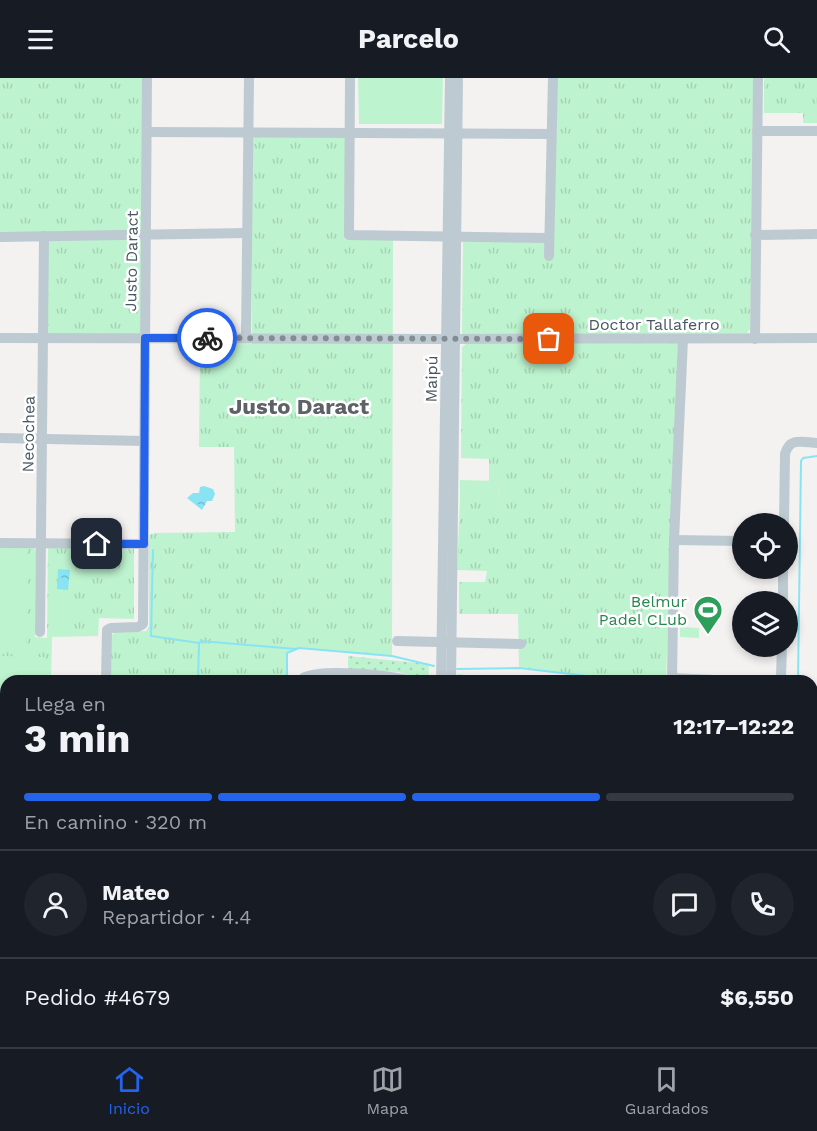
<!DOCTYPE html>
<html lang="es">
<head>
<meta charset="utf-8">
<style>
  body { margin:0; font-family:"Work Sans",sans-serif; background:#20242c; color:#f1f3f6; height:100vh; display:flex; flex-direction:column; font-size:22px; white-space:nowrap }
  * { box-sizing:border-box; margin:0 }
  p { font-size:20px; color:#9ea1a6 }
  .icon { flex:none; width:33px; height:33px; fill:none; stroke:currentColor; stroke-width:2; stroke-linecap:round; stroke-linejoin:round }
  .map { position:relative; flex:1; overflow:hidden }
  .side { position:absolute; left:0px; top:597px; width:818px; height:372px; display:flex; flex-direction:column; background:#171b24; border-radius:18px 18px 0 0; box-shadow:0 3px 9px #0003 }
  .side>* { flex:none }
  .controls { position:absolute; left:732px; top:435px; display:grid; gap:12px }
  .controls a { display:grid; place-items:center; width:66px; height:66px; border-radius:50%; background:#171b24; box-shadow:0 3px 9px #0003; font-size:30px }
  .pin { position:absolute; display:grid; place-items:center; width:51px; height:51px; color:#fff; margin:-26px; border-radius:12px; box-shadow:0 3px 9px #0006 }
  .courier { position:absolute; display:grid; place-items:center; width:60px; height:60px; margin:-30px; border:4px solid #2563eb; border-radius:50%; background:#fff; color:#222; box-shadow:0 2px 8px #0007 }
  .overview em { font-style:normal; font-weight:700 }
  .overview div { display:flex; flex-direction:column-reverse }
  .overview { display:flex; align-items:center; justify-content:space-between; height:102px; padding:0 24px }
  h1 { font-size:39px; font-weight:700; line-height:45px }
  .bar { display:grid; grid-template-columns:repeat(4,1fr); gap:9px 6px; align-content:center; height:72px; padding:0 24px }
  .bar i { height:8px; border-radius:4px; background:#363941 }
  .bar .on { background:#2563eb }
  .bar p { grid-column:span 4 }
  .line { display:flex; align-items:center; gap:15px; padding:0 24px; border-top:2px solid #363941 }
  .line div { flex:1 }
  .round { display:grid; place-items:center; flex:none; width:63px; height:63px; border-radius:32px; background:#20242c }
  header { display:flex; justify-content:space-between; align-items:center; height:78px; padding:0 24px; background:#171b24; font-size:27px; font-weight:700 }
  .menu { display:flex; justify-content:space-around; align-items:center; height:84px; border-top:2px solid #363941; background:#171b24; font-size:16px; color:#9ea1a6 }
  .menu a { display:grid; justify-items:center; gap:3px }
  .menu .on { color:#2563eb }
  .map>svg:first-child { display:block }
  .grass { fill:url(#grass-tufts) }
  .park { fill:url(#park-dots) }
  .garden { fill:#bef3cf }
  .water { fill:url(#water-ripples) }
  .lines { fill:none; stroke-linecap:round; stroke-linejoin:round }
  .stream { stroke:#88e4f3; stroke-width:2 }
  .minor { stroke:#becad1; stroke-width:10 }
  .done { stroke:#848c93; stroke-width:6; stroke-dasharray:0 10.8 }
  .route { stroke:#2563eb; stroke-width:8 }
  .labels { text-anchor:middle; stroke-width:5; stroke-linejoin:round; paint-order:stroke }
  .street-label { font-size:16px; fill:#475660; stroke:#fff }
  .leisure-label { font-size:16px; fill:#27864d; stroke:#fff; text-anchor:end }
  .district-label { font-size:22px; font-weight:bold; fill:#5d6267; stroke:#fff }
</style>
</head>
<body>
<header><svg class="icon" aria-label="menu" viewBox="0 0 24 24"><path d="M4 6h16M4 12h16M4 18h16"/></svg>Parcelo<svg class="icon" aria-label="search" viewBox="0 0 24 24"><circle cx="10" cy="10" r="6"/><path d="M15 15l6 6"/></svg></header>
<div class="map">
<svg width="817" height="969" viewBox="0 0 817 969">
  <defs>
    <pattern id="grass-tufts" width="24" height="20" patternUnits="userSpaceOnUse" patternTransform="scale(1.5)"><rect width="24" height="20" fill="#bef3cf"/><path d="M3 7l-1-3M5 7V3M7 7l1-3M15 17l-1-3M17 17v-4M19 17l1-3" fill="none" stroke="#a5d2b4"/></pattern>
    <pattern id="park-dots" width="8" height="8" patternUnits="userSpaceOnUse" patternTransform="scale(1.5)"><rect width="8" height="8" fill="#bef3cf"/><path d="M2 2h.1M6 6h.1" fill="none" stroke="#a5d2b4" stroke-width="1.8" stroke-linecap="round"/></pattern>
    <pattern id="water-ripples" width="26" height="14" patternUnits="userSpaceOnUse" patternTransform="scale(1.5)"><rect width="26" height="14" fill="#88e4f3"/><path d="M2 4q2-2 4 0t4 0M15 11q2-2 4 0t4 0" fill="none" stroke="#71bcc8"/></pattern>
  </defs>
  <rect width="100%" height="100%" fill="#f4f1f1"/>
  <g class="grass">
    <path d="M0,0H147L145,260H44V158L0,159Z"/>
    <path d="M557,0H755L750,251L747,255L463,257L462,255L463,162H553Z"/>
    <path d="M764,0H817V45H803V35H764Z"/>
    <path d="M252,59H346L349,157L393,159L392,578L299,570L287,575L286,603H110L111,558L115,554L146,553L149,549V457L155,455L235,454L234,369H199L200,267L252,266Z"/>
    <path d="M678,265L666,603H636L519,590L518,536H459V504H485L487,493L457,492L460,424H498L499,404L489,403V381L461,380L462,269L466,266Z"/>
    <path d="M51,468L134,469V541L99,540L98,558L52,559L51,603H6V661H0V469H32L36,472L35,559L47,560L48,471Z"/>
    <path d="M457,596L526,603H531H457Z"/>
    <rect x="0" y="774" width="6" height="90"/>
    <rect x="102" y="963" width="178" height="6"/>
  </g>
  <path class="park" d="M348,578L429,586L428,603L399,594L348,592Z"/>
  <g class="garden">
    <path d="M358,0H443L442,46H359Z"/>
    <path d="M460,402L499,403L498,424H460Z"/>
    <path d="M0,470H27L26,572H0Z"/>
    <path d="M55,526H83V540H56Z"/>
    <path d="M680,549L699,550V560L680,559Z"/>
    <path d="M0,578L45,579L44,603H6V647H0Z"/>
  </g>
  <g class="water">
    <path d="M204,408L213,411L215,416L212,423H207L202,432L187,420L193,415H199L200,409Z"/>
    <path d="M58,491L70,492L68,512L57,511Z"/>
  </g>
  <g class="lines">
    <g class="stream">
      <path d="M153,472L151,558L199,565L201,563L296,571"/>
      <path d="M457,591L519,590L630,603"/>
      <path d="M198,603L199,565"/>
      <path d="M287,603V575L299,570L392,578L434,588"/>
      <path d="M798,603L801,383L803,380L817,378"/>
      <path d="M280,969V963"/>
    </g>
    <g class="minor">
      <path d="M350,0L349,157L549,160"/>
      <path d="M757,53H817"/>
      <path d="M147,54L551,56"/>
      <path d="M755,157L817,156"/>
      <path d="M0,159L247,155"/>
      <path d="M549,178L553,0"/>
      <path d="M0,260L446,261L817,260"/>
      <path d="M246,260L249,0"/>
      <path d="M755,261L758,0"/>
      <path d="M0,360L144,363"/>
      <path d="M784,446L785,376C790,359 802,364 817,365"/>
      <path d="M674,462L742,463"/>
      <path d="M0,465L144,466"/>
      <path d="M783,524V490"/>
      <path d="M40,554L44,158"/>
      <path d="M397,563L521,566"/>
      <path d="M672,600L735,603"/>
      <path d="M106,603L107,552L111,550L138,549L143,546L147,0"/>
      <path d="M303,603V600C321,590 389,597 410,603"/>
      <path d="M441,603L450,0"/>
      <path d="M451,603L458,0"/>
      <path d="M672,603L674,462L683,261"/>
      <path d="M779,603L781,599L782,568"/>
      <path d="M0,669H6"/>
      <path d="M812,670H817"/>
      <path d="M812,684H817"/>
      <path d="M812,749H817"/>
      <path d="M0,770H6"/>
      <path d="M812,815H817"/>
      <path d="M0,867H6"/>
      <path d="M812,881H817"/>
      <path d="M812,950H817"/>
      <path d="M0,968L98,967"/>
      <path d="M296,969V963"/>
      <path d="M436,969V963"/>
      <path d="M445,969V963"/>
      <path d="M534,969V963"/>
      <path d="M634,969V963"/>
      <path d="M737,969V963"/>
    </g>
  </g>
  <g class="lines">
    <path class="done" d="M207,260L549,261"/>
    <path class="route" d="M97,466H144L145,260H207"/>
  </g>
  <defs>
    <g id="stadium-pin" transform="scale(1.5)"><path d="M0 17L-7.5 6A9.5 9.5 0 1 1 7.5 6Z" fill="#2e9e5b" stroke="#fff"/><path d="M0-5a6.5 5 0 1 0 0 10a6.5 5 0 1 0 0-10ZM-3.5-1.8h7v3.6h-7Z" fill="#fff"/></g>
  </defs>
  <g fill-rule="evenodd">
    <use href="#stadium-pin" x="708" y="532"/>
  </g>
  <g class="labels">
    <g class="street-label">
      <text transform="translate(131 183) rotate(-89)" y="6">Justo Daract</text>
      <text x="654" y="252">Doctor Tallaferro</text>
      <text transform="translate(431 301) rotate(-89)" y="6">Maipú</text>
      <text transform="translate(28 356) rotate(-89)" y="6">Necochea</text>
    </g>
    <g class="leisure-label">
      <text x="687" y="529">Belmur<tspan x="687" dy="18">Padel CLub</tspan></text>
    </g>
    <g class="district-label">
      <text x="299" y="336">Justo Daract</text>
    </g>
  </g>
</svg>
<div class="controls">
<a><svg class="icon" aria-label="locate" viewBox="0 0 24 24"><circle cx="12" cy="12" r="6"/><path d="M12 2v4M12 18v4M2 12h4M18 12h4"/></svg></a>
<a><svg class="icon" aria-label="layers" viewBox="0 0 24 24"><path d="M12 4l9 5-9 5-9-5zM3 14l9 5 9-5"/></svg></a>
</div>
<div class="pin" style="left:549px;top:261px;background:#ea580c"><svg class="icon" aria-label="bag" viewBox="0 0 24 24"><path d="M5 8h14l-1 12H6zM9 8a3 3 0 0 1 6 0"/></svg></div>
<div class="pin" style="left:97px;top:466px;background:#1f2937"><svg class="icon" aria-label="home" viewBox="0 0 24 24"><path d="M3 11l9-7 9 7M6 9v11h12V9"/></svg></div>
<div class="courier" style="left:207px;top:260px"><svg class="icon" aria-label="bike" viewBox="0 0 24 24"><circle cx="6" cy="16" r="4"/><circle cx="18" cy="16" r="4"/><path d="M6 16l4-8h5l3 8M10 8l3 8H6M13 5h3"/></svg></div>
<section class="side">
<div class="overview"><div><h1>3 min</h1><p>Llega en</p></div><em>12:17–12:22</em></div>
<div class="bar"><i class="on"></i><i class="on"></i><i class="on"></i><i></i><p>En camino · 320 m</p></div>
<div class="line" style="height:108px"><a class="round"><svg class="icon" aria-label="person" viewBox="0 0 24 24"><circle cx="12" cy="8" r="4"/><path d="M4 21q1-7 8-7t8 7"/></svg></a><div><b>Mateo</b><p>Repartidor · 4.4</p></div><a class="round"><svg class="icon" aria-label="chat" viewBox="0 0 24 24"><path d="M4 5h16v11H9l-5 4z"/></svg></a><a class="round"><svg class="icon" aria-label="phone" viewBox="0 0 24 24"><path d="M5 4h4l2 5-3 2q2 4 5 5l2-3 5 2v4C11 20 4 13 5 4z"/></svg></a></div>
<div class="line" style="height:78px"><div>Pedido #4679</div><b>$6,550</b></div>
</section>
</div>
<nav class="menu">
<a class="on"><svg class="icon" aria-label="home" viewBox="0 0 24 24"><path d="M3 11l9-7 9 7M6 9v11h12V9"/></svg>Inicio</a>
<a><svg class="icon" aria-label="map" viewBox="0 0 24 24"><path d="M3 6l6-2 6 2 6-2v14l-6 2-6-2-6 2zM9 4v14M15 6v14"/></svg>Mapa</a>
<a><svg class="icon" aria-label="saved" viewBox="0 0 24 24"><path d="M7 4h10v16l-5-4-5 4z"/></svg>Guardados</a>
</nav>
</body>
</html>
